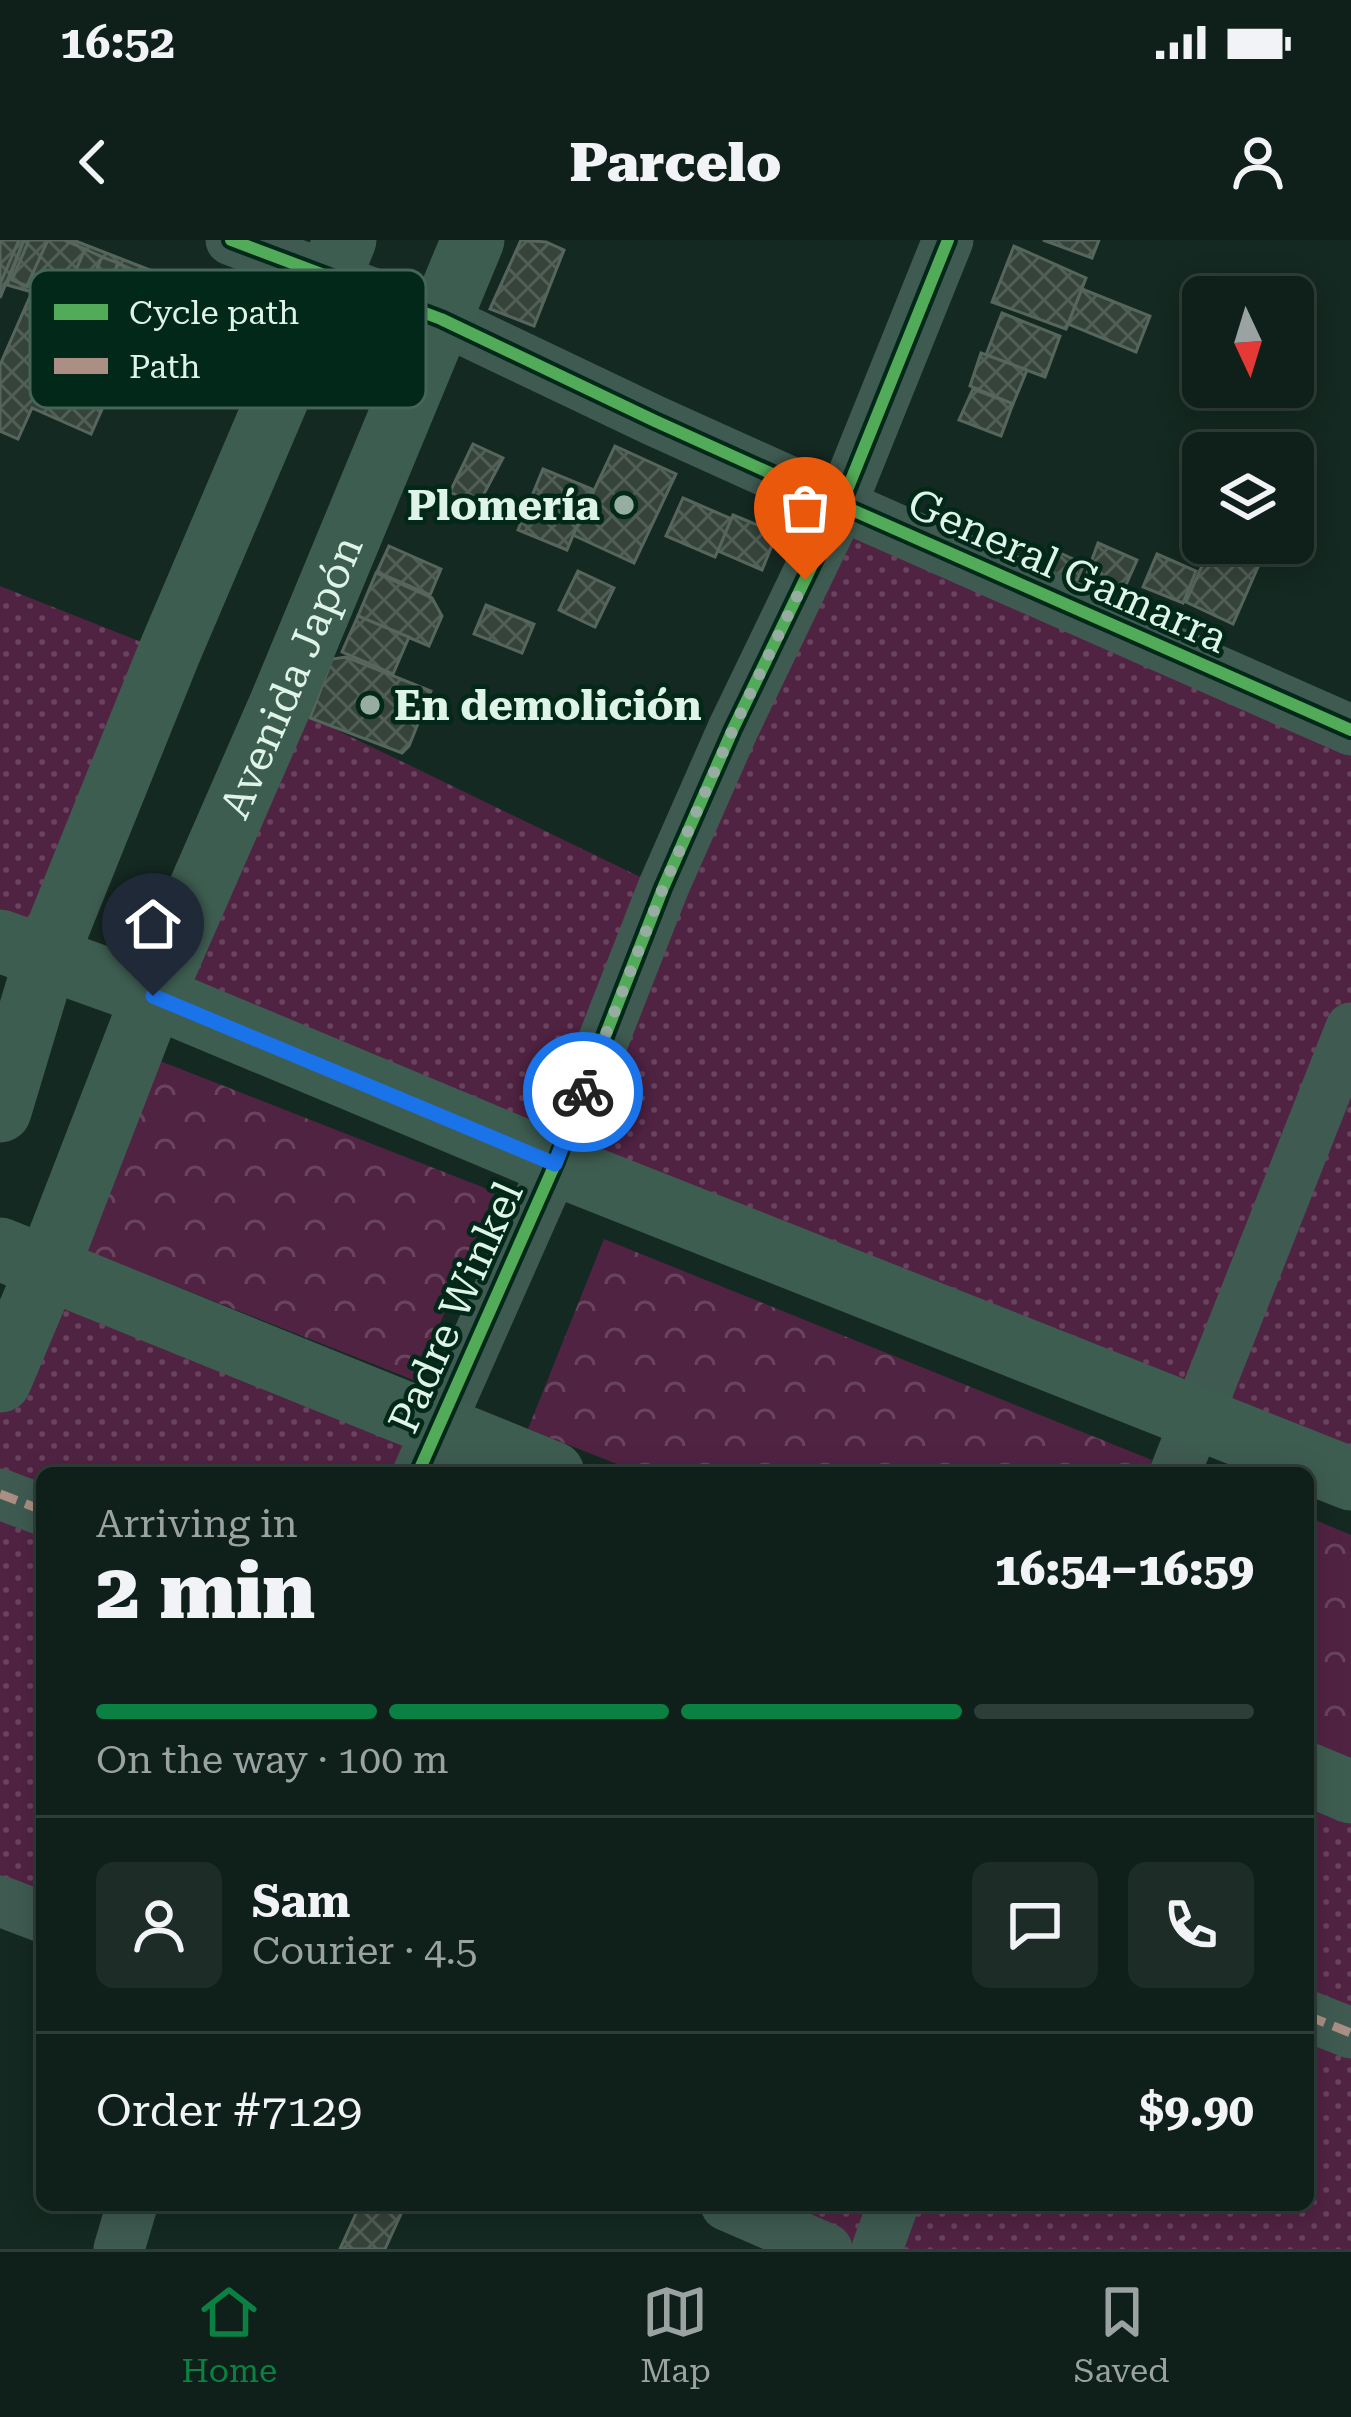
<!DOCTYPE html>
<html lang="en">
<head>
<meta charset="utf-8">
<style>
  body { margin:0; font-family:"Roboto Serif",serif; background:#1d2c26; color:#f1f3f6; height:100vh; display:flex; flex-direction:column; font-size:45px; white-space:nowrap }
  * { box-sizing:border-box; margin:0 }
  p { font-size:39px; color:#9ba2a2 }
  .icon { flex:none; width:66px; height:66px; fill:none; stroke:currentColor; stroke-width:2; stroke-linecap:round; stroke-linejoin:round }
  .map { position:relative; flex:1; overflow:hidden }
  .panel { position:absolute; left:36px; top:1227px; width:1278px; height:744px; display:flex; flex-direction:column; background:#0f1f19; border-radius:18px; box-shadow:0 6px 30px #0003,0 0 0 3px #2f3d38 }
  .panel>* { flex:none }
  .needle { width:78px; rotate:176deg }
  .controls { position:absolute; left:1182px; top:36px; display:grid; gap:24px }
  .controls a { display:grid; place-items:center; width:132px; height:132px; border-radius:18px; background:#0f1f19; box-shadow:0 6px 30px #0003,0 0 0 3px #2f3d38; font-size:60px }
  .pin { position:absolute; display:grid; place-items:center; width:102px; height:102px; color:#fff; margin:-123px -51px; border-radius:50% 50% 50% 0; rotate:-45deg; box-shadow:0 0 12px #0007 }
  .pin .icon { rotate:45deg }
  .courier { position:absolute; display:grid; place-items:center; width:120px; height:120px; margin:-60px; border:9px solid #1a73e8; border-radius:50%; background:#fff; color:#222; box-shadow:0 3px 15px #0007 }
  .headline em { font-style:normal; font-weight:800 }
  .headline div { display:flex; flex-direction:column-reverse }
  .headline { display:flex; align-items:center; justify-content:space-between; height:204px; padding:0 60px }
  h1 { font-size:78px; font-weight:800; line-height:90px }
  .bar { display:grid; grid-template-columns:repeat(4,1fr); gap:18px 12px; align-content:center; height:144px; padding:0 60px }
  .bar i { height:15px; border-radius:9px; background:#2f3d38 }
  .bar .active { background:#0b8043 }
  .bar p { grid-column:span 4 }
  .line { display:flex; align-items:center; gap:30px; padding:0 60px; border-top:3px solid #2f3d38 }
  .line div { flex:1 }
  .round { display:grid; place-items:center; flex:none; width:126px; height:126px; border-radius:18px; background:#1d2c26 }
  .status { display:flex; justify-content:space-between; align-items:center; height:84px; padding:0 60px; background:#0f1f19; direction:ltr }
  .status svg { height:33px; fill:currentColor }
  header { display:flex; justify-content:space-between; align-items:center; height:156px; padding:0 60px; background:#0f1f19; font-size:54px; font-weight:800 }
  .tab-bar { display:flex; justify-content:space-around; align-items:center; height:168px; border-top:3px solid #2f3d38; background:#0f1f19; font-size:33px; color:#9ba2a2 }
  .tab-bar a { display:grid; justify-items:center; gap:6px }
  .tab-bar .active { color:#0b8043 }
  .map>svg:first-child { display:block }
  .grass { fill:url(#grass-dots) }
  .forest { fill:url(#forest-crowns) }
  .building { fill:url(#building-cross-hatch); stroke:#57665c; stroke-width:3 }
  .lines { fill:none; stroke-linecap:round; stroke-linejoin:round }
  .minor { stroke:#3f5b51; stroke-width:51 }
  .major { stroke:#3e5d51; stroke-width:63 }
  .quiet { stroke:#ac8f84; stroke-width:9; stroke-dasharray:18 9; stroke-linecap:butt }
  .cycleway-casing { stroke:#012819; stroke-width:20 }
  .cycleway { stroke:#51ab58; stroke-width:12 }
  .done { stroke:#98ada2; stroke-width:12; stroke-dasharray:0 21.6 }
  .route { stroke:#1a73e8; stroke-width:15 }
  .poi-dot { fill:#98ada2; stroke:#012819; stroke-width:4.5 }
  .labels { text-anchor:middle; stroke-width:9; stroke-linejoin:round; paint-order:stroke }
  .poi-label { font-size:42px; font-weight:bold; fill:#dff4e8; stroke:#012819; text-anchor:end }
  .street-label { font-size:42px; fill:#dff4e8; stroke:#012819 }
  .key { fill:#012819; stroke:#446557; stroke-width:3 }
  .key-label { font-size:33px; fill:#dff4e8 }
</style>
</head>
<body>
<div class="status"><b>16:52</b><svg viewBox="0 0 49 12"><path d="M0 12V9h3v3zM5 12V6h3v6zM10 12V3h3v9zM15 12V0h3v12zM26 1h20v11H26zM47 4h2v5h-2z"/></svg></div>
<header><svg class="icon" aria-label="back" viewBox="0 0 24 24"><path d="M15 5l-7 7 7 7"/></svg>Parcelo<svg class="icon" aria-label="person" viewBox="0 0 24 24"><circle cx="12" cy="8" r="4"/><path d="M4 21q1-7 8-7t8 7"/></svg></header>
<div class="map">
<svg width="1351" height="2009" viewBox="0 0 1351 2009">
  <defs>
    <pattern id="grass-dots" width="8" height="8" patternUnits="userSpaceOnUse" patternTransform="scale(3)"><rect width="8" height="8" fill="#512343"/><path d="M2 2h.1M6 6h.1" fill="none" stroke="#6a445e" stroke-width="1.8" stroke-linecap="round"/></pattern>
    <pattern id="forest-crowns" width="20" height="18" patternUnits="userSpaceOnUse" patternTransform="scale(3)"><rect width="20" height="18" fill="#512343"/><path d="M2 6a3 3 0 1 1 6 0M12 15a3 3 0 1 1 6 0" fill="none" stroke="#6a445e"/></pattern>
    <pattern id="building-cross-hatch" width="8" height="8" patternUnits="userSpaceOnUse" patternTransform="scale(3)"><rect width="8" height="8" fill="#35433b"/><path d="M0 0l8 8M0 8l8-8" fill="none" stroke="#525f57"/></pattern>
  </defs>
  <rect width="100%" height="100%" fill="#142921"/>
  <g class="grass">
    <path d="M841,265L1351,488V1239L153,756L281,463L663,648Z"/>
    <path d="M0,346L169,413L46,718L0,701Z"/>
    <path d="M48,1027L553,1233H42V1677L0,1661V1141Z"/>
    <path d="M1308,1534L1351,1552V2009H827L726,1965H1308Z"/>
  </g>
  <g class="forest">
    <path d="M160,821L495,952L416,1141L84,1010Z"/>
    <path d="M604,999L1152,1220L1147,1233H640L528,1189Z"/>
    <path d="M1308,1277L1351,1295V1518L1308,1501Z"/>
  </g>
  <g class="building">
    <path d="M0,0H24L0,58Z"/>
    <path d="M0,0H19L0,44Z"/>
    <path d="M24,0H73L163,35L134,97L32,52L7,45Z"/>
    <path d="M29,0H48L27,46L12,40Z"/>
    <path d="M48,0H64L85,9L63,61L27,46Z"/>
    <path d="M521,0L546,2L564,10L534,86L490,69Z"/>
    <path d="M1043,0H1099L1092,18Z"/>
    <path d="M1014,6L1086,38L1066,89L992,62Z"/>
    <path d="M85,9L102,17L80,68L63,61Z"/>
    <path d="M102,17L118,23L98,75L80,68Z"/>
    <path d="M118,23L135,31L115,82L98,75Z"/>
    <path d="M1082,49L1150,76L1136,112L1068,84Z"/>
    <path d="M32,52L134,97L91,194L32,168L18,199L0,191V125Z"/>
    <path d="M1002,73L1060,96L1045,137L986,115Z"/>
    <path d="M981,113L1027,130L1013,164L970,146Z"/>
    <path d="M973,149L1013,164L1001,196L959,180Z"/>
    <path d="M473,204L503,218L478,265L450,252Z"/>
    <path d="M615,206L676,234L634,323L573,295Z"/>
    <path d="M543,229L592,249L567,310L518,290Z"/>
    <path d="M683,258L732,279L715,317L666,296Z"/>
    <path d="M733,275L777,293L762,330L718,311Z"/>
    <path d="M1098,303L1137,320L1116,367L1081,350Z"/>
    <path d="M1212,303H1222L1261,320L1233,384L1186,362Z"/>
    <path d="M389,306L441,329L430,355L377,332Z"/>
    <path d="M1058,312L1084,324L1074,347L1047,337Z"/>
    <path d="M1157,314L1196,331L1183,363L1143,347Z"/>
    <path d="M578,331L614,348L595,387L559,370Z"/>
    <path d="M376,333L432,358L442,376L429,406L358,376Z"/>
    <path d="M486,365L534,384L522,413L474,394Z"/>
    <path d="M358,376L409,397L393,434L342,412Z"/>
    <path d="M346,417L431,451L409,506L402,513L310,478L332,419Z"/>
    <path d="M360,1965H405L385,2009H340Z"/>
  </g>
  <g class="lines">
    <g class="minor">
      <path d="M231,0L441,79L655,181L841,265L1351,490"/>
      <path d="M418,1233L555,924L663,648L733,489L841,265L948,0"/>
      <path d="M1175,1233L1351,788"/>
      <path d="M0,1254L42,1270"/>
      <path d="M0,1661L42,1677"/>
      <path d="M1308,1776L1351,1793"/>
      <path d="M726,1965L827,2009"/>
      <path d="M119,2009L132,1965"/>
      <path d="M877,2009L893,1965"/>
    </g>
    <g class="major">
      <path d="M0,701L153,756L555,924L1351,1239"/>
      <path d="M0,871L46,718L169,413L345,0"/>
      <path d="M0,1009L553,1233"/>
      <path id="s1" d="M0,1141L48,1027L153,756L281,463L473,0"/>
      <path d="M1308,1534L1351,1552"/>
    </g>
    <g class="quiet">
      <path d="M0,1254L42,1270"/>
      <path d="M1308,1776L1351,1793"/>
    </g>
    <g class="cycleway-casing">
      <g id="cycleway">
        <path d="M231,0L441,79L655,181L841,265L1351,490"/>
        <path d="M418,1233L555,924L663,648L733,489L841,265L948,0"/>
      </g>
    </g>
    <use href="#cycleway" class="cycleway"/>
  </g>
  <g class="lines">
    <path class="done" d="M583,852L663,648L733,489L805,340"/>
    <path class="route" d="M153,756L555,924L583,852"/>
  </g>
  <g class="poi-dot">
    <circle cx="624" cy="265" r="12"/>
    <circle cx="370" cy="465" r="12"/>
  </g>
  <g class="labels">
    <g class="poi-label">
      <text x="600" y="280">Plomería</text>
      <text x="394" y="480" text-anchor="start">En demolición</text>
    </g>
    <g class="street-label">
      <text transform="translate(1068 330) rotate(24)" y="15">General Gamarra</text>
      <text dy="15" stroke="none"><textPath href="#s1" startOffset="762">Avenida Japón</textPath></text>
      <text transform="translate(455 1067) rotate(-66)" y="15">Padre Winkel</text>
    </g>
  </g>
  <rect x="30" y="30" width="396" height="138" rx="18" class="key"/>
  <rect x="54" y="64" width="54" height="16" fill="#51ab58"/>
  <rect x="54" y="118" width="54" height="16" fill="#ac8f84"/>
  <g class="key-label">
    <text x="129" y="84">Cycle path</text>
    <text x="129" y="138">Path</text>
  </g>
</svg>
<div class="controls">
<a><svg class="needle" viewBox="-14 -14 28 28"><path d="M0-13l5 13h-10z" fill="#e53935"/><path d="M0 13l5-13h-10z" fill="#9ba2a2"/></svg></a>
<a><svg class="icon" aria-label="layers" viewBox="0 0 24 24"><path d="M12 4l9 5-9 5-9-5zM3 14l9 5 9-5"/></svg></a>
</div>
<div class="pin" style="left:805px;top:340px;background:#ea580c"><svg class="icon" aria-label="bag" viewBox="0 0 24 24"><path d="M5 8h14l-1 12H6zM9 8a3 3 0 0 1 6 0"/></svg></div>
<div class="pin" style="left:153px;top:756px;background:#1f2937"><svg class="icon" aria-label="home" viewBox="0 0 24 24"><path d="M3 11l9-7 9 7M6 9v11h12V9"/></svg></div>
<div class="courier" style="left:583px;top:852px"><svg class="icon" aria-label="bike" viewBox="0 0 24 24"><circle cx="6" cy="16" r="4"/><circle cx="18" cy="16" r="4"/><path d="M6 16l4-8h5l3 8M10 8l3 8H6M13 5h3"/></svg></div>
<section class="panel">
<div class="headline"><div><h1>2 min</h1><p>Arriving in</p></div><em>16:54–16:59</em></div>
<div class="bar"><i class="active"></i><i class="active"></i><i class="active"></i><i></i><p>On the way · 100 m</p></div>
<div class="line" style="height:216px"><a class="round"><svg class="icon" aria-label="person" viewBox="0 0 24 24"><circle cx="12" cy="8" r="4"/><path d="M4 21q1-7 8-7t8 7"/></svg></a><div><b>Sam</b><p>Courier · 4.5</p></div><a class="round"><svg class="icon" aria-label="chat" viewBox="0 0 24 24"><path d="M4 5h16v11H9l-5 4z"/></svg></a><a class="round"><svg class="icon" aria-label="phone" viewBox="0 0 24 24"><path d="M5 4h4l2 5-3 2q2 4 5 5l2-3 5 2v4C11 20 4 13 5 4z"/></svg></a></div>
<div class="line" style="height:156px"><div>Order #7129</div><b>$9.90</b></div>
</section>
</div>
<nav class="tab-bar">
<a class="active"><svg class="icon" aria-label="home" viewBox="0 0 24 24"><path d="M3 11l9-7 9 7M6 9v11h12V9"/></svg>Home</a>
<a><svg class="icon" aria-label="map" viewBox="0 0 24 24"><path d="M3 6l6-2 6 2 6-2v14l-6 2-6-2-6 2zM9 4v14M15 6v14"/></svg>Map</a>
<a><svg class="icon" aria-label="saved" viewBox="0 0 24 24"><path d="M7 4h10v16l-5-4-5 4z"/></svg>Saved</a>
</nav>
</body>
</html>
